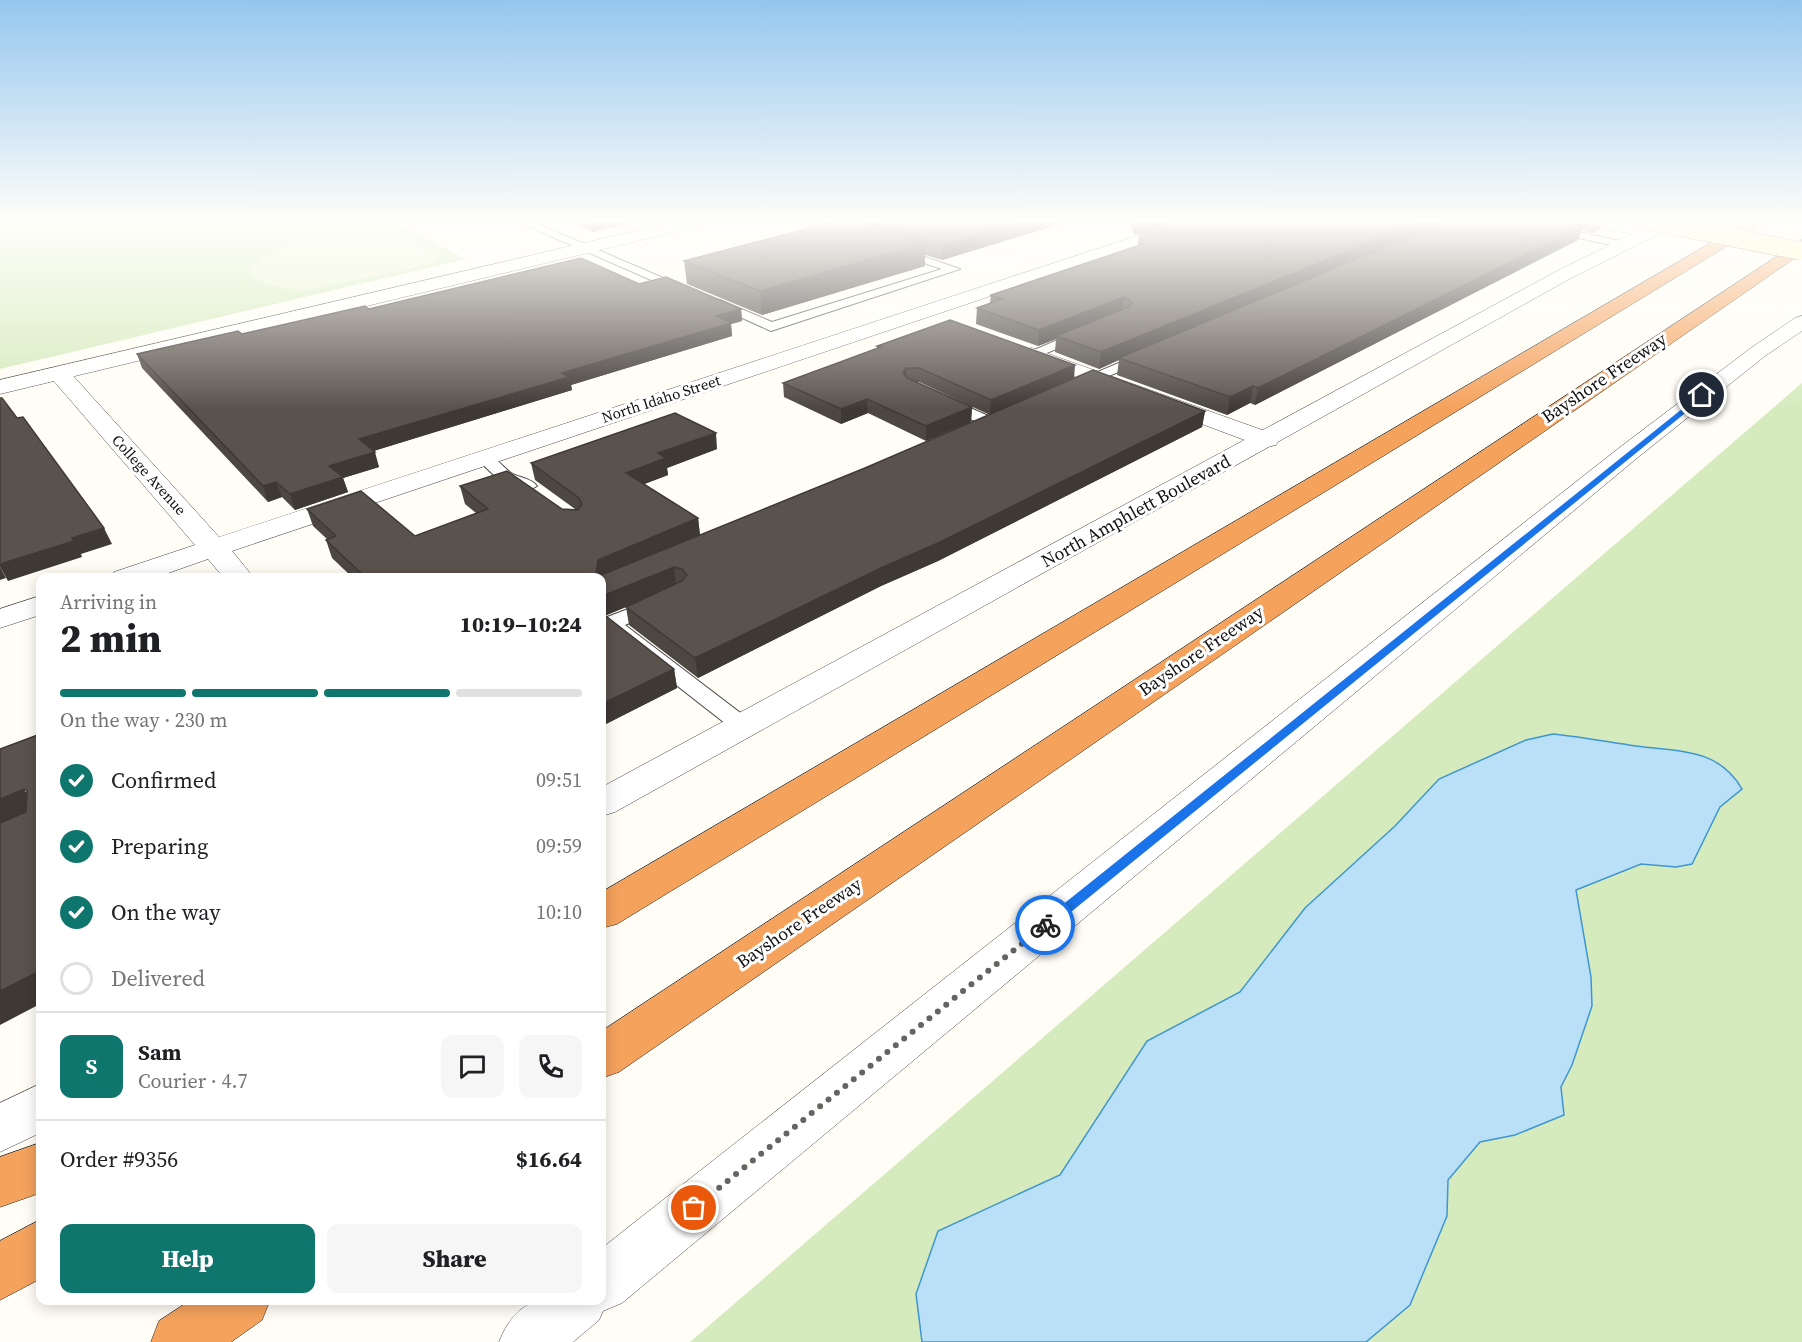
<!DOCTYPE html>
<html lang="en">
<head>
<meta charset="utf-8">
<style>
  body { margin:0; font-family:"Source Serif 4",serif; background:#f6f6f6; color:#202124; height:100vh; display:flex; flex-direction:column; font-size:22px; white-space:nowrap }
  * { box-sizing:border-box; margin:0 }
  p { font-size:20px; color:#757577 }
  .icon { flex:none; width:33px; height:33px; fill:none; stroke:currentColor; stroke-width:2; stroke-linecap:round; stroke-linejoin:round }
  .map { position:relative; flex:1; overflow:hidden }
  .sheet { position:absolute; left:36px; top:573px; width:570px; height:732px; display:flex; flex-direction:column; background:#fff; border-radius:12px; box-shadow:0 3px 15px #0003 }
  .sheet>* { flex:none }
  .pin { position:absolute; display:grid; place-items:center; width:51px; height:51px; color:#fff; margin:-26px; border:3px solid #fff; border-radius:50%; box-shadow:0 2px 6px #0007 }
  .courier { position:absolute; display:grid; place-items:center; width:60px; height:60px; margin:-30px; border:4px solid #1a73e8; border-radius:50%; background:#fff; color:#222; box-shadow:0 2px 8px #0007 }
  .head em { font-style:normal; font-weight:800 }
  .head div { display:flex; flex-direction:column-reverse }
  .head { display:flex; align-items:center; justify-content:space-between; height:102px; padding:0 24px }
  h1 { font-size:39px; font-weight:800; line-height:45px }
  .bar { display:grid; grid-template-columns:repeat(4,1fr); gap:9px 6px; align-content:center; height:72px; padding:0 24px }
  .bar i { height:8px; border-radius:4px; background:#e0e0e0 }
  .bar .active { background:#0f766e }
  .bar p { grid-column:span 4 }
  .line { display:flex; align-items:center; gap:15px; padding:0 24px; border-top:2px solid #e0e0e0 }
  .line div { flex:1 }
  .round { display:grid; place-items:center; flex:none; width:63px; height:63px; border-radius:12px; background:#f6f6f6 }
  ol { padding:0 24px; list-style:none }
  li { display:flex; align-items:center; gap:18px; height:66px }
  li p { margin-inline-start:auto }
  li .icon { padding:6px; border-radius:50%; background:#0f766e; color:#fff; stroke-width:4 }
  li:last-child { color:#757577 }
  li i { width:33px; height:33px; border:3px solid #e0e0e0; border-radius:50% }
  .button { display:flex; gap:12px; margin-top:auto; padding:12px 24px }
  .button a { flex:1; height:69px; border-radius:12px; background:#0f766e; color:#fff; font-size:24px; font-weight:800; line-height:69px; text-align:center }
  .button a+a { background:#f6f6f6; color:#202124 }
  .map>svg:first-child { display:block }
  .green { fill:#d5ebbd }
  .pitch { fill:#e6f2cf }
  .water { fill:#b9e0f7; stroke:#3f96cf; stroke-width:1.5 }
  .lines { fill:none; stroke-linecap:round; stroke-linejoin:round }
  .service-casing { stroke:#444; stroke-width:2 }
  .minor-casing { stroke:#444; stroke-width:1 }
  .tertiary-casing { stroke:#444; stroke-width:1 }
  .motorway-casing { stroke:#222; stroke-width:1 }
  .service { fill:#fff; fill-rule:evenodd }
  .minor { fill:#fff; fill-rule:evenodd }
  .tertiary { fill:#fff; fill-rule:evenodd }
  .motorway { fill:#f5a25d; fill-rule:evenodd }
  .secondary-bridge-casing { stroke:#333; stroke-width:19; stroke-linecap:butt }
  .secondary-bridge { stroke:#fff6b0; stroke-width:18 }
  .wall { fill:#4d4742 }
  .shaded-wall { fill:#3f3936 }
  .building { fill:#5a524d; stroke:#3f3936; stroke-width:1.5 }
  .route { fill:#1a73e8 }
  .done { stroke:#646461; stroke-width:6; stroke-dasharray:0 10.8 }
  .labels { text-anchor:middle; stroke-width:6; stroke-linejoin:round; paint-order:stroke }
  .far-street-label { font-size:15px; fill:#111; stroke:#fff }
  .street-label { font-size:18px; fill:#111; stroke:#fff }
</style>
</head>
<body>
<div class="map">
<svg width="1802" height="1342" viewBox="0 0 1802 1342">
  <rect width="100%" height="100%" fill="#fffdf5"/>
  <g class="green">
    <path d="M0,221H392L466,259L0,369Z"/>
    <path d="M1802,383V1342H690Z"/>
  </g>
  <path class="pitch" d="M376,224L441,255L433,263L301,292L267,285L248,274C268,240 339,233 376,224Z"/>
  <path class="water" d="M1553,734C1581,737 1608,742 1636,746C1677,752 1718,747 1742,789L1720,807L1692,864L1676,867L1641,864L1576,890L1591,977L1592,1006L1572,1065L1561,1087L1564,1115L1515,1135L1480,1142L1448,1180L1447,1216L1410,1305L1366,1342H922L916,1294L938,1231L1060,1175L1147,1041L1240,992L1305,908L1395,826L1439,779L1526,740Z"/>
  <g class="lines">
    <g class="service-casing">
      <g id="service">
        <path d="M516,221H531L691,290L689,293H681Z"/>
        <path d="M803,221H820L855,235L845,237Z"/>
        <path d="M1550,226L1625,242L1631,245L1625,248L1546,231V227Z"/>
        <path d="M894,249H902L960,269L771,331L709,303L715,299L720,300L772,322L942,269L894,253Z"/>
        <path d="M1083,329L1088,330V336L1037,357L1032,358L1025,354Z"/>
        <path d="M1147,351L1152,352V358L1080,388H1070L1067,385Z"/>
        <path d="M944,396L995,419L997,422L995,425H983L939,404L936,401Z"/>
        <path d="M484,453C495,456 502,466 511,473C520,478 531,478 537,486L528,491L500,481L476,458Z"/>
        <path d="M654,599L661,601L664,605L661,609L625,625L751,721L755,726L751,731L743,734L735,731L602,627V619Z"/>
      </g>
    </g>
    <g class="minor-casing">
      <g id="minor">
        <path d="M1182,221H1207L1205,224L232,551L254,578H224L208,559L154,578H110L114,572L195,545L47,373L50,368H66L219,537Z"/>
        <path d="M1032,348L1276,435L1279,440L1276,445L1267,447L1258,445L1025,358L1022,354L1025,350Z"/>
        <path d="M40,596V615L0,628V609Z"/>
      </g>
    </g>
    <g class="tertiary-casing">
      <g id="tertiary">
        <path d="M678,221H708L700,226L0,394V380Z"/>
        <path d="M1584,221H1617L1646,227L1658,221H1679L1655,236L1573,277L615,812L602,816V787L1561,269L1632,234L1586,224Z"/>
        <path d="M1802,316V331L1765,356L1637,458L622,1303L603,1311L599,1320L573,1342H499C521,1288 552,1300 602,1300V1248L1619,448L1751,348L1795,318Z"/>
        <path d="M40,1084V1133L0,1152V1103Z"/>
      </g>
    </g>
    <g class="motorway-casing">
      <g id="motorway">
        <path d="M1748,221H1768L617,924L602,928V892Z"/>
        <path d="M1802,240V253L619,1072L602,1078V1031Z"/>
        <path d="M40,1143V1193L0,1207V1157Z"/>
        <path d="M40,1220V1279L0,1300V1241Z"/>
        <path d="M191,1300H270L262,1320L231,1342H151L159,1321Z"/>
      </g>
    </g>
    <use href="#service" class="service"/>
    <use href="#minor" class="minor"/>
    <use href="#tertiary" class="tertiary"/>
    <use href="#motorway" class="motorway"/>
    <g class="secondary-bridge-casing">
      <path id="secondary-bridge" d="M1649,221L1800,251"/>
    </g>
    <use href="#secondary-bridge" class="secondary-bridge"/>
  </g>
  <g class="wall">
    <path d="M568,221H637L593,232Z"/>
    <path d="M836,221H1070L942,260L925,255V266L762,315L687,284L684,261Z"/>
    <path d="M1129,221H1173L1134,235Z"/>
    <path d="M1175,221H1602L1600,229L1592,233L1582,230L1578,240L1255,405L1250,403L1227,415L1117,375L1119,360L1099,369L1055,352L1056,339L1038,346L976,324L977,308L990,303L991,295L1138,246L1139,233Z"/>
    <path d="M639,284L741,309L742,321L731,324L732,336L571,385L572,390L373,451L379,467L343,478L348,492L295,510L282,497L268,502L142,368L137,354L369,309Z"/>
    <path d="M877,346L1074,379L1205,411L1202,427L938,561L881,586L698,678L629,625L626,607L604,616L674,669L677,688L602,726V578H353L332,558L326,540L327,539L313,526L307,509L415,536L476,513L465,504L460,486L562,509H575L535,480L531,463L717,449L667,468L668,475L644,484L698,518L700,535L865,468L990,415L919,382H917L972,407L971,422L926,441L868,413L841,424L784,397L783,383L877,349Z"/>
  </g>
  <g class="shaded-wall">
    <path d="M591,221H637L593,232Z"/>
    <path d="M1027,221H1070L942,260V246Z"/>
    <path d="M1135,221H1173L1134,235Z"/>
    <path d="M1421,221H1449L1119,358V360L1099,369L1101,352Z"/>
    <path d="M1596,221H1602L1600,229L1592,233Z"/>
    <path d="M1583,226L1578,240L1255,405L1258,388Z"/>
    <path d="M925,243V266L762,315L760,291Z"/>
    <path d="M1124,297L1122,312L1056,336V339L1038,346L1039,330Z"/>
    <path d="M741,309L742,321L731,324L732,336L571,385L572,390L364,454L359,439L562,373L716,316Z"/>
    <path d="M1075,365L1074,379L990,415L991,400Z"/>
    <path d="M906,368V382L903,373Z"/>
    <path d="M1253,386L1250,403L1227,415L1230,397Z"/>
    <path d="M867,399L868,413L841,424V409Z"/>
    <path d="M972,407L971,422L926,441V426Z"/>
    <path d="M1205,411L1202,427L938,561L881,586L698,678L695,658Z"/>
    <path d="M716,433L717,449L667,468L668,475L629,490L626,473L658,453Z"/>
    <path d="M375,452L379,467L343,478L348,492L295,510L290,494L329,466Z"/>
    <path d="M276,482L282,497L268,502L263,486Z"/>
    <path d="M698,518L700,536L602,578L596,574L598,560Z"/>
    <path d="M104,528L112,544L81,554L82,557L8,581L0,567V564L72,538Z"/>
    <path d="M0,567L6,578L0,580Z"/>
    <path d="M674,567L676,586L602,617V596Z"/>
    <path d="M674,669L677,688L602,726V704Z"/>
    <path d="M24,789L39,813L0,830V799Z"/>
    <path d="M40,971V1004L0,1025V991Z"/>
  </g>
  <g class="building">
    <path d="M836,221H859L925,243L760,291L684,261Z"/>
    <path d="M867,221H1027L942,246Z"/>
    <path d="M1175,221H1421L1101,352L1056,336L1129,307L1132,302L1124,297L1039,330L977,308L1002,299L991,295L1143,244L1139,233Z"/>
    <path d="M1448,221H1562L1583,226L1258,388L1253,386L1230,397L1119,358Z"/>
    <path d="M581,258L639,284L666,277L741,309L716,316L731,323L562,373L569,377L359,439L375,452L329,466L343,477L290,494L276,482L263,486L137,354L238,331L242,334L365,306L369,309Z"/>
    <path d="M950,320L1075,365L991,400L919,368H906L903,373L907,378L972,407L926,426L867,399L841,409L783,383L881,347L877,346Z"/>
    <path d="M1093,370L1205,411L938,543L881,568L695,658L626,607L682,581L687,575L682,569L674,567L602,596V578H366L326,540L336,536L307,509L361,491L415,536L488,509L460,486L507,471L562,509L578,510L582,504L579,498L531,463L675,413L716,433L658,453L666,458L626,473L698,518L598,560L596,574L599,576L865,468Z"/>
    <path d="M0,398H2L17,418L23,417L104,528L72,538L74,541L0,564Z"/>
    <path d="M602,613L674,669L602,704Z"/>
    <path d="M40,734V971L0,991V823L26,812L27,791L24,789L0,799V749Z"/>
  </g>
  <linearGradient id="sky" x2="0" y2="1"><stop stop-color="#95c6ee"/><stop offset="0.54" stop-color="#fffefa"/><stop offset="1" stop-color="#fffefa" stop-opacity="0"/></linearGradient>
  <rect width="1802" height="409" fill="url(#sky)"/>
  <path class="route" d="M1702,393L1705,397L1050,929H1041V922Z"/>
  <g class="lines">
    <path class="done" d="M694,1208L1045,925"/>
  </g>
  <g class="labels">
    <g class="far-street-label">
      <text transform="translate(661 399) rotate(-18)" y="5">North Idaho Street</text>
      <text transform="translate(149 475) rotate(48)" y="5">College Avenue</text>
    </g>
    <g class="street-label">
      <text transform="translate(1604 378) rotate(-34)" y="6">Bayshore Freeway</text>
      <text transform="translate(1136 511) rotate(-29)" y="6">North Amphlett Boulevard</text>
      <text transform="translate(1201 651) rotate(-34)" y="6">Bayshore Freeway</text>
      <text transform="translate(799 923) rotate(-34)" y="6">Bayshore Freeway</text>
    </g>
  </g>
</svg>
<div class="pin" style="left:694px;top:1208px;background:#ea580c"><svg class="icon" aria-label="bag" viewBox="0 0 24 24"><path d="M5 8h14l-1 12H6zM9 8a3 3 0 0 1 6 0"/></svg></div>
<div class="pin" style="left:1702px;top:395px;background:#1f2937"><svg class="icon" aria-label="home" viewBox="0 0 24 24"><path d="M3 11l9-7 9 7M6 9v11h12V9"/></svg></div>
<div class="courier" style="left:1045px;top:925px"><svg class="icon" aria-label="bike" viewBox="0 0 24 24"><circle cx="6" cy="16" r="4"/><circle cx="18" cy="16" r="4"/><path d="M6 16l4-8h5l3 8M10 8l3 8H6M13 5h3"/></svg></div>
<section class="sheet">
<div class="head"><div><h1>2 min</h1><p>Arriving in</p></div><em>10:19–10:24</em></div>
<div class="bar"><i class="active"></i><i class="active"></i><i class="active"></i><i></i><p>On the way · 230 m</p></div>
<ol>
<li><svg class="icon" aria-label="check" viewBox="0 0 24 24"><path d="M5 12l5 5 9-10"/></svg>Confirmed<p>09:51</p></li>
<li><svg class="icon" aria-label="check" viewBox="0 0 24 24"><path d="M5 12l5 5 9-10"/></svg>Preparing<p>09:59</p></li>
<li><svg class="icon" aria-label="check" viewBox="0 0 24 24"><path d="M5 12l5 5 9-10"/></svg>On the way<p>10:10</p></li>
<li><i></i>Delivered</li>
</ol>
<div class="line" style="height:108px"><b class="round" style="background:#0f766e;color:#fff">S</b><div><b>Sam</b><p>Courier · 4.7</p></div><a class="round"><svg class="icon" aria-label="chat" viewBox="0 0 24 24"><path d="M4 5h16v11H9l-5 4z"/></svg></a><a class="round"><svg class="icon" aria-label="phone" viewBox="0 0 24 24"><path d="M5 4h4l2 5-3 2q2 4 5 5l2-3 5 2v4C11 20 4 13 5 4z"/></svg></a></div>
<div class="line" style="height:78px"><div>Order #9356</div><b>$16.64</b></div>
<div class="button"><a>Help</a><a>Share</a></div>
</section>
</div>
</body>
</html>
